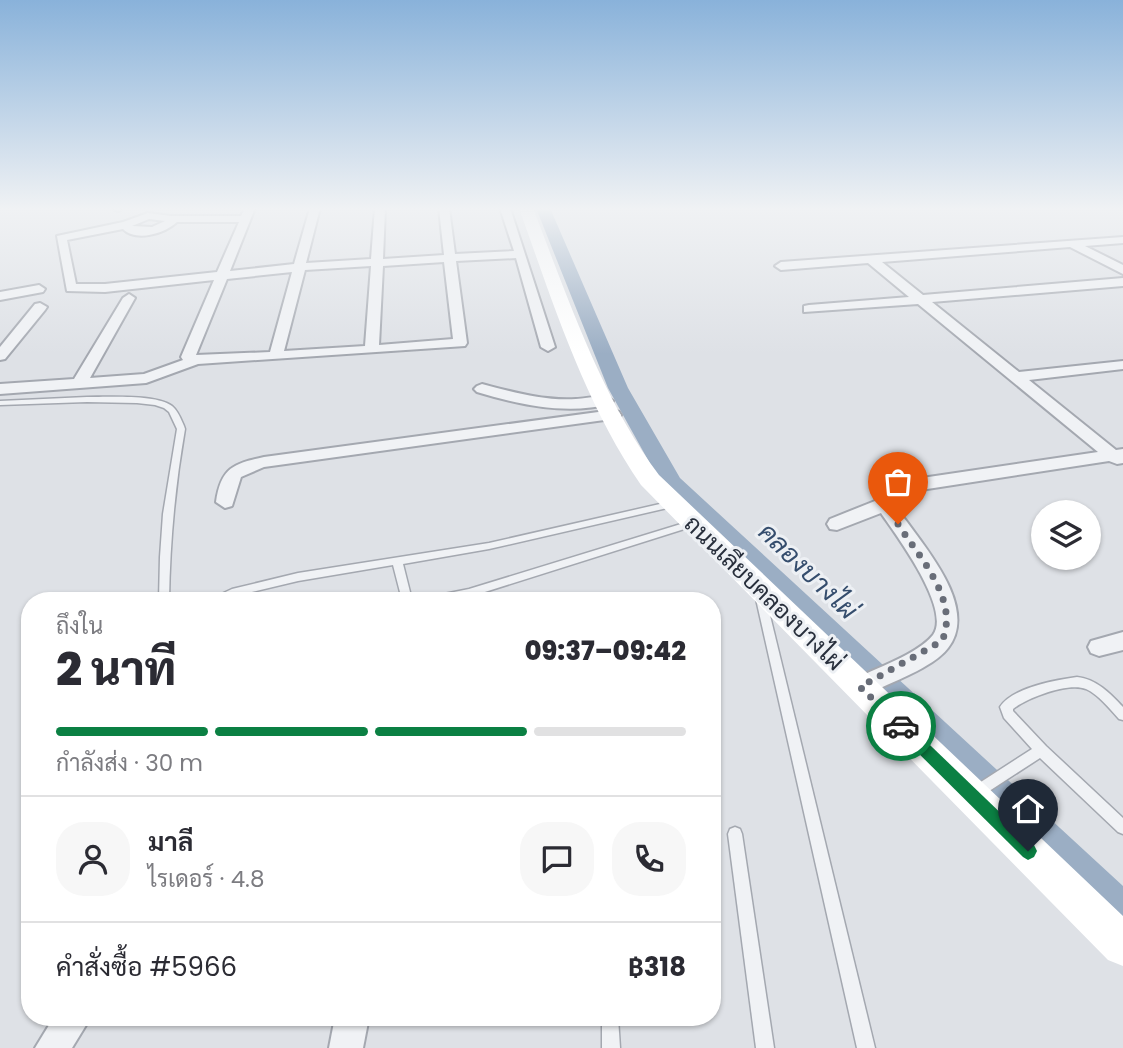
<!DOCTYPE html>
<html lang="th">
<head>
<meta charset="utf-8">
<style>
  body { margin:0; font-family:Poppins,Sarabun,sans-serif; background:#f7f7f7; color:#2b2b33; height:100vh; display:flex; flex-direction:column; font-size:26px; white-space:nowrap }
  * { box-sizing:border-box; margin:0 }
  p { font-size:23px; color:#7c7c81 }
  .icon { flex:none; width:38px; height:38px; fill:none; stroke:currentColor; stroke-width:2; stroke-linecap:round; stroke-linejoin:round }
  .map { position:relative; flex:1; overflow:hidden }
  .side { position:absolute; left:21px; top:592px; width:700px; height:434px; display:flex; flex-direction:column; background:#fff; border-radius:28px; box-shadow:0 2px 5px #0004 }
  .side>* { flex:none }
  .tools { position:absolute; left:1031px; top:500px; display:grid; gap:14px }
  .tools a { display:grid; place-items:center; width:70px; height:70px; border-radius:50%; background:#fff; box-shadow:0 2px 5px #0004; font-size:35px }
  .pin { position:absolute; display:grid; place-items:center; width:60px; height:60px; color:#fff; margin:-72px -30px; border-radius:50% 50% 50% 0; rotate:-45deg; box-shadow:0 0 7px #0007 }
  .pin .icon { rotate:45deg }
  .courier { position:absolute; display:grid; place-items:center; width:70px; height:70px; margin:-35px; border:5px solid #0b8043; border-radius:50%; background:#fff; color:#222; box-shadow:0 2px 9px #0007 }
  .head em { font-style:normal; font-weight:800 }
  .head div { display:flex; flex-direction:column-reverse }
  .head { display:flex; align-items:center; justify-content:space-between; height:119px; padding:0 35px }
  h1 { font-size:46px; font-weight:800; line-height:52px }
  .bar { display:grid; grid-template-columns:repeat(4,1fr); gap:10px 7px; align-content:center; height:84px; padding:0 35px }
  .bar i { height:9px; border-radius:5px; background:#e1e1e2 }
  .bar .current { background:#0b8043 }
  .bar p { grid-column:span 4 }
  .line { display:flex; align-items:center; gap:18px; padding:0 35px; border-top:2px solid #e1e1e2 }
  .line div { flex:1 }
  .round { display:grid; place-items:center; flex:none; width:74px; height:74px; border-radius:28px; background:#f7f7f7 }
  .map>svg:first-child { display:block }
  .lines { fill:none; stroke-linecap:round; stroke-linejoin:round }
  .canal { fill:#9baec4; fill-rule:evenodd }
  .lane-casing { stroke:#a4a8b0; stroke-width:3 }
  .street-casing { stroke:#a4a8b0; stroke-width:4 }
  .lane { fill:#f0f2f5; fill-rule:evenodd }
  .street { fill:#f0f2f5; fill-rule:evenodd }
  .secondary { fill:#fff; fill-rule:evenodd }
  .route { fill:#0b8043 }
  .done { stroke:#686d78; stroke-width:7; stroke-dasharray:0 12.6 }
  .labels { text-anchor:middle; stroke-width:6; stroke-linejoin:round; paint-order:stroke }
  .street-label { font-size:24px; fill:#282f3c; stroke:#edf0f4 }
  .water-label { font-size:26px; font-style:italic; fill:#354d6d; stroke:#edf0f4 }
</style>
</head>
<body>
<div class="map">
<svg width="1123" height="1048" viewBox="0 0 1123 1048">
  <rect width="100%" height="100%" fill="#dee1e6"/>
  <g class="lines">
    <path class="canal" d="M536,208H550L628,388L680,478L1123,886V931L1109,926L663,487L608,388Z"/>
    <g class="lane-casing">
      <g id="lane">
        <path d="M87,397C106,397 158,394 172,406C178,411 181,419 184,426L185,429C175,486 170,542 169,600H159L160,557L163,514L177,429L169,412L164,408L155,405L137,403L87,402L0,405V401Z"/>
        <path d="M673,501L676,502L678,504L676,506L489,549L403,564L412,600H402L393,565L298,581L239,595L228,600H214L215,597L232,589L298,573L489,543Z"/>
        <path d="M694,520L699,523L697,525L469,597L452,600H429L430,597L434,596L469,589Z"/>
        <path d="M761,595L765,596L766,599L875,1048H857L756,599L757,596Z"/>
        <path d="M1077,677C1096,679 1110,693 1123,707V720L1119,719C1109,708 1099,695 1086,689C1068,682 1027,698 1013,709V711L1046,746L1123,818V834L1118,832L1040,758L980,797L975,799L970,797L968,793L970,789L1032,749L1004,718L1000,707C1012,688 1055,680 1077,677Z"/>
        <path d="M735,827L740,829L742,834L774,1048H756L728,834L730,829Z"/>
        <path d="M602,1017H618L620,1048H602Z"/>
      </g>
    </g>
    <g class="street-casing">
      <g id="street">
        <path d="M111,208H123L118,211Z"/>
        <path d="M245,208H255L230,271L294,264L310,208H320L306,263L371,259L375,208H385L383,259L444,255L439,208H449L455,254L514,251L500,208H510L555,347L548,351L541,347L516,258L456,261L467,343L465,346L198,364L146,383L0,394V384L74,379L123,298L129,294L135,298L90,378L144,374L183,360L181,357L214,280L105,292L67,291L57,236L123,222L148,213L171,216H241ZM149,219L165,221L152,227L132,226ZM177,222H239L217,272L105,284H76L67,240L123,229C136,242 164,234 177,222ZM444,262L453,339L379,345L383,266ZM371,266L365,346L284,351L305,270ZM292,272L270,352L196,355L227,279Z"/>
        <path d="M1123,237V243L1085,246L1123,265V274L1070,247L882,262L923,295L1123,278V286L932,302L1019,372L1123,361V369L1029,380L1116,450L1123,449V463L1117,464L1109,461L895,494C892,506 903,516 910,526C932,556 977,611 948,648C933,668 891,682 868,694L860,697L852,694L848,687L852,680C874,669 918,654 933,635C952,609 896,535 881,513L837,530L830,529L827,524L830,519L875,501L882,485L888,483L1098,452L918,304L804,312V306L809,305L909,297L868,263L781,270L775,266L781,262Z"/>
        <path d="M39,285L45,289L43,292L0,300V292Z"/>
        <path d="M40,303L47,307L45,310L5,359L0,360V347L35,304Z"/>
        <path d="M482,384C513,392 543,401 576,399C587,399 604,393 613,401L611,404C566,415 520,405 477,392L474,389L477,386Z"/>
        <path d="M613,410L619,412L621,415L619,418L264,467L241,477L232,506L225,508L216,502C221,468 233,464 264,457Z"/>
        <path d="M1123,632V650L1099,656L1091,653L1088,647L1091,641Z"/>
        <path d="M54,1017H91L72,1048H35Z"/>
        <path d="M335,1017H369L363,1048H329Z"/>
      </g>
    </g>
    <use href="#lane" class="lane"/>
    <use href="#street" class="street"/>
    <path class="secondary" d="M519,208H533C567,296 602,399 659,475L1123,916V966L1108,960L641,485C584,402 553,303 519,208Z"/>
  </g>
  <linearGradient id="sky" x2="0" y2="1"><stop stop-color="#89b2da"/><stop offset="0.59" stop-color="#f0f2f4"/><stop offset="1" stop-color="#f0f2f4" stop-opacity="0"/></linearGradient>
  <rect width="1123" height="354" fill="url(#sky)"/>
  <path class="route" d="M901,720L906,722L1034,845L1037,851L1034,857L1028,860L1023,857L896,731L893,726L896,722Z"/>
  <g class="lines">
    <path class="done" d="M898,524C919,557 960,600 942,641L860,687L901,726"/>
  </g>
  <g class="labels">
    <g class="street-label">
      <text transform="translate(764 593) rotate(44)" y="8">ถนนเลียบคลองบางไผ่</text>
    </g>
    <g class="water-label">
      <text transform="translate(808 571) rotate(44)" y="9">คลองบางไผ่</text>
    </g>
  </g>
</svg>
<div class="tools">
<a><svg class="icon" aria-label="layers" viewBox="0 0 24 24"><path d="M12 4l9 5-9 5-9-5zM3 14l9 5 9-5"/></svg></a>
</div>
<div class="pin" style="left:898px;top:524px;background:#ea580c"><svg class="icon" aria-label="bag" viewBox="0 0 24 24"><path d="M5 8h14l-1 12H6zM9 8a3 3 0 0 1 6 0"/></svg></div>
<div class="pin" style="left:1028px;top:851px;background:#1f2937"><svg class="icon" aria-label="home" viewBox="0 0 24 24"><path d="M3 11l9-7 9 7M6 9v11h12V9"/></svg></div>
<div class="courier" style="left:901px;top:726px"><svg class="icon" aria-label="car" viewBox="0 0 24 24"><path d="M5 17H2v-5l4-1 3-4h7l3 4 3 1v5h-3M9 17h6M6 11h13"/><circle cx="7" cy="17" r="2"/><circle cx="17" cy="17" r="2"/></svg></div>
<section class="side">
<div class="head"><div><h1>2 นาที</h1><p>ถึงใน</p></div><em>09:37–09:42</em></div>
<div class="bar"><i class="current"></i><i class="current"></i><i class="current"></i><i></i><p>กำลังส่ง · 30 m</p></div>
<div class="line" style="height:126px"><a class="round"><svg class="icon" aria-label="person" viewBox="0 0 24 24"><circle cx="12" cy="8" r="4"/><path d="M4 21q1-7 8-7t8 7"/></svg></a><div><b>มาลี</b><p>ไรเดอร์ · 4.8</p></div><a class="round"><svg class="icon" aria-label="chat" viewBox="0 0 24 24"><path d="M4 5h16v11H9l-5 4z"/></svg></a><a class="round"><svg class="icon" aria-label="phone" viewBox="0 0 24 24"><path d="M5 4h4l2 5-3 2q2 4 5 5l2-3 5 2v4C11 20 4 13 5 4z"/></svg></a></div>
<div class="line" style="height:91px"><div>คำสั่งซื้อ #5966</div><b>฿318</b></div>
</section>
</div>
</body>
</html>
